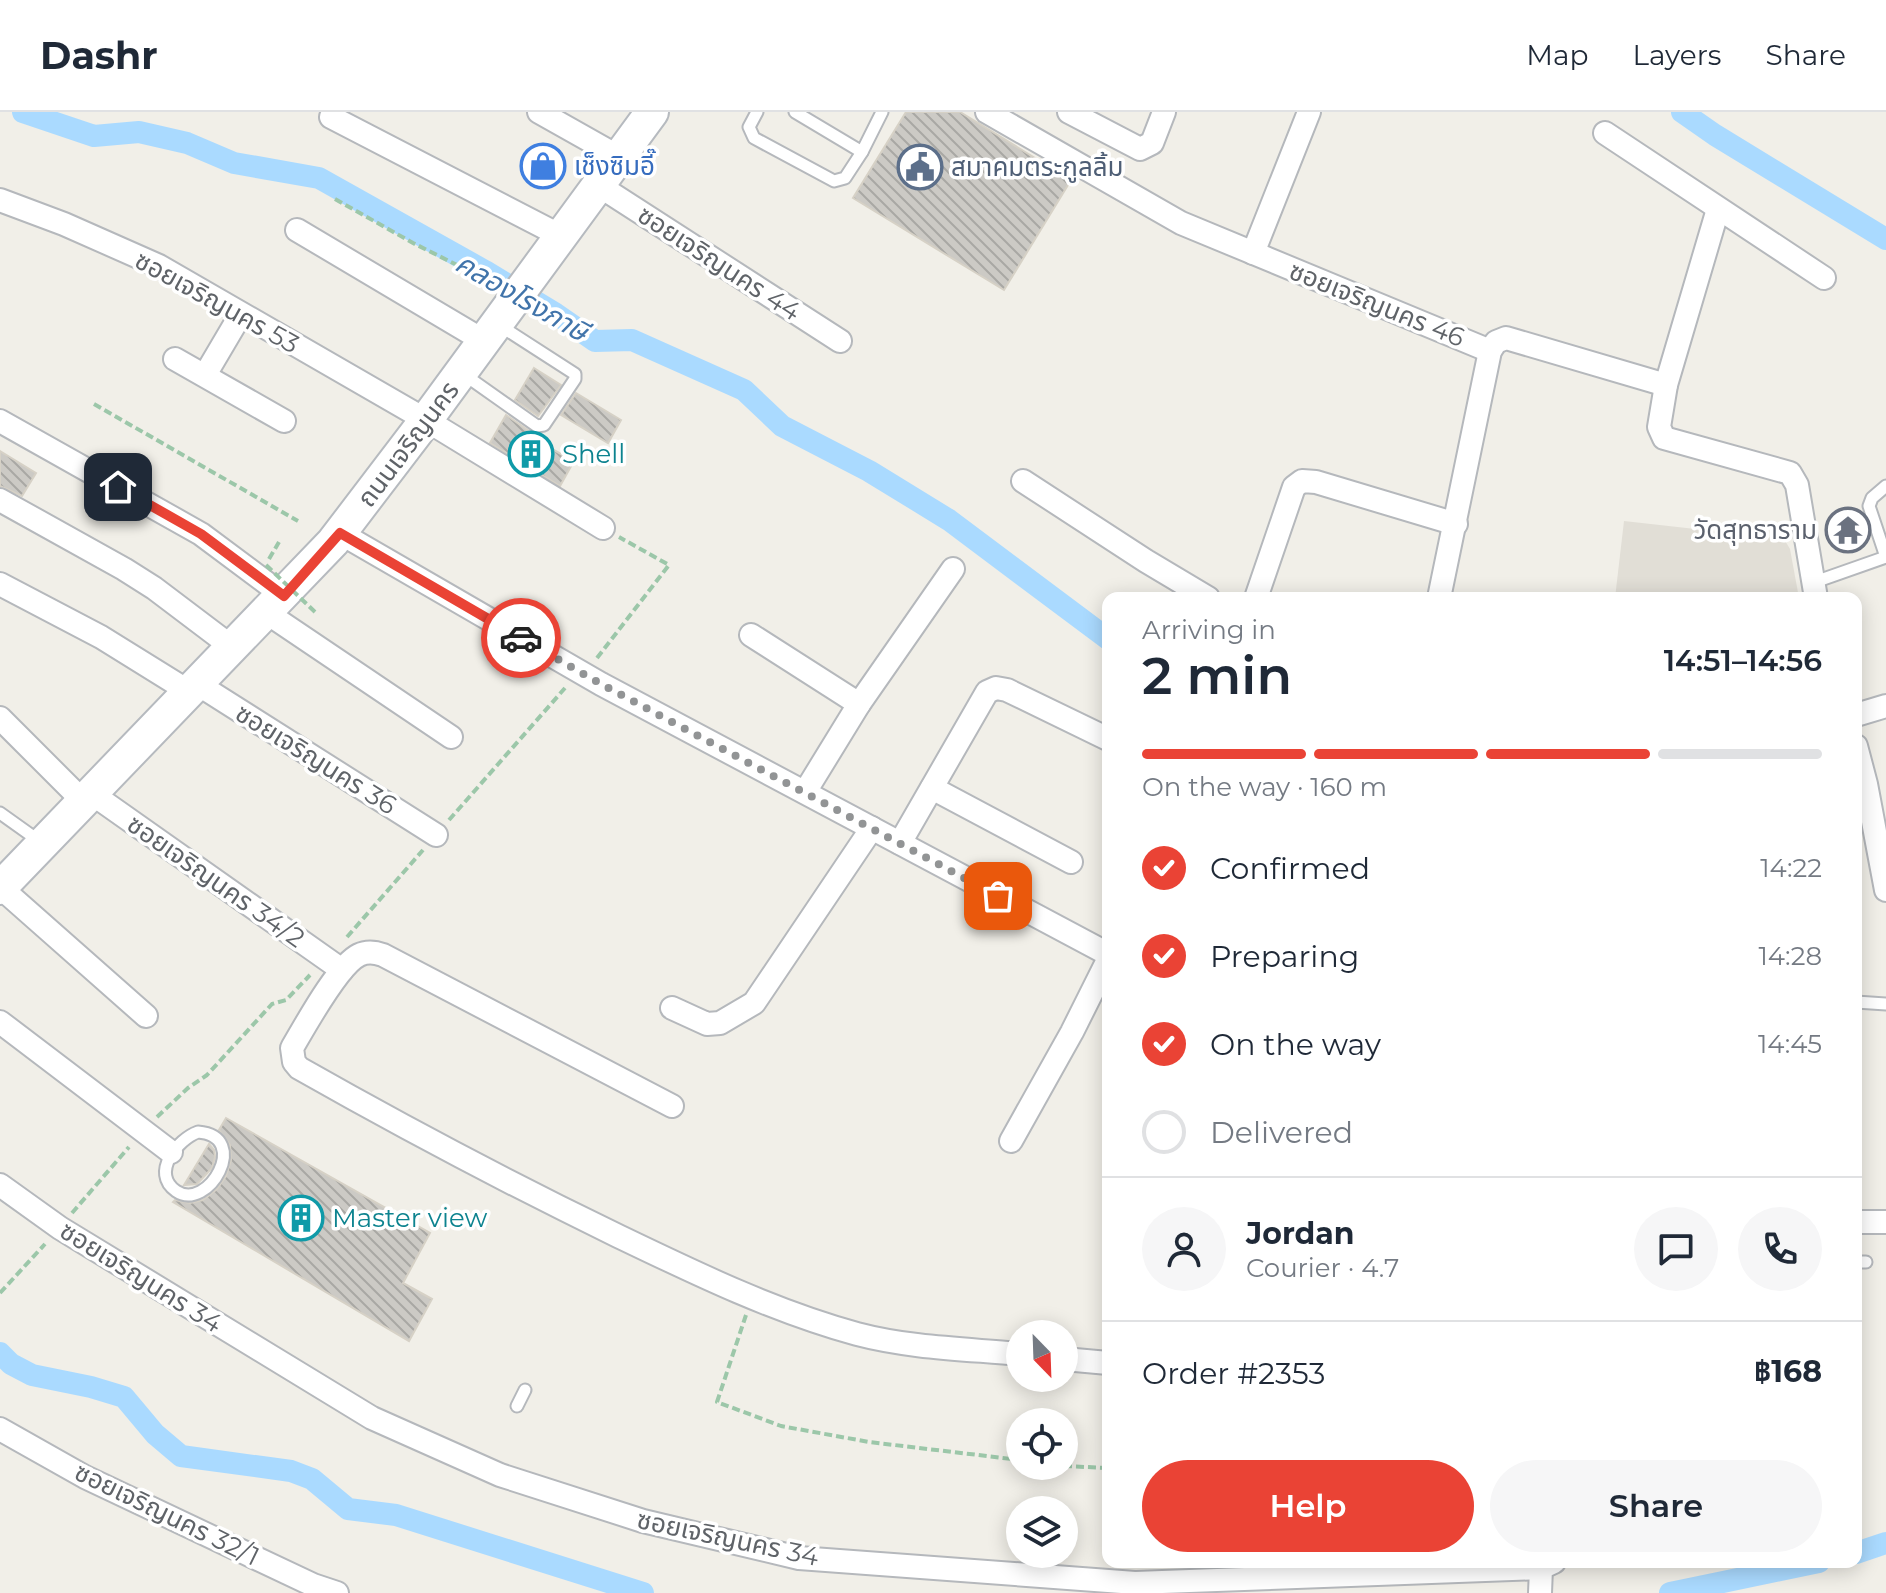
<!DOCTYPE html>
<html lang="en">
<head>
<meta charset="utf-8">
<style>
  body { margin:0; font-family:Montserrat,"Noto Sans Thai",sans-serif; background:#f6f6f7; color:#1f2937; height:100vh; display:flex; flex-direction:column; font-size:30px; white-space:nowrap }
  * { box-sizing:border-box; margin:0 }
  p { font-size:26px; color:#747a83 }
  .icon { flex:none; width:44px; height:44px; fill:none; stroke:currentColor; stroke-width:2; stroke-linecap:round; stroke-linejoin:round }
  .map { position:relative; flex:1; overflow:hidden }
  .sheet { position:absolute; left:1102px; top:480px; width:760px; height:976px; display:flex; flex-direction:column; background:#fff; border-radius:16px; box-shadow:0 4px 20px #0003 }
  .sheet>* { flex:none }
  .needle { width:52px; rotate:157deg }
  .tools { position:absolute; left:1006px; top:1208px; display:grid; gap:16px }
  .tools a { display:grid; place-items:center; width:72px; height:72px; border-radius:50%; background:#fff; box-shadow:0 4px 20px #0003; font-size:40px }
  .pin { position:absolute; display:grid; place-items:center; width:68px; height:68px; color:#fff; margin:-34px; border-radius:16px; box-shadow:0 4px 12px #0006 }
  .courier { position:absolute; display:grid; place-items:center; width:80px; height:80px; margin:-40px; border:6px solid #ea4335; border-radius:50%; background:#fff; color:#222; box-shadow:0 2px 10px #0007 }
  .headline em { font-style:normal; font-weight:600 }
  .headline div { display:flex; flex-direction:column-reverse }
  .headline { display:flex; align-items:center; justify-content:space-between; height:136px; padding:0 40px }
  h1 { font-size:52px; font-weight:600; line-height:60px }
  .bar { display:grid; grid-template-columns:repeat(4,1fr); gap:12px 8px; align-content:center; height:96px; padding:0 40px }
  .bar i { height:10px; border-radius:6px; background:#e0e1e3 }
  .bar .current { background:#ea4335 }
  .bar p { grid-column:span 4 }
  .line { display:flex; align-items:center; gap:20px; padding:0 40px; border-top:2px solid #e0e1e3 }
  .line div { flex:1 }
  .round { display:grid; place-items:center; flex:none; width:84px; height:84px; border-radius:42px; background:#f6f6f7 }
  ol { padding:0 40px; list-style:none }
  li { display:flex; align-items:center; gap:24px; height:88px }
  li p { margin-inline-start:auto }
  li .icon { padding:8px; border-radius:50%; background:#ea4335; color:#fff; stroke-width:4 }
  li:last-child { color:#747a83 }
  li i { width:44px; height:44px; border:4px solid #e0e1e3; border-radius:50% }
  .action { display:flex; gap:16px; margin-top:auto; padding:16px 40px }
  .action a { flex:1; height:92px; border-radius:48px; background:#ea4335; color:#fff; font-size:32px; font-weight:600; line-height:92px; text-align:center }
  .action a+a { background:#f6f6f7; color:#1f2937 }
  header { display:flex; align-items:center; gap:48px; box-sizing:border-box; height:112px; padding:0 40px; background:#fff; border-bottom:2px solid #e0e1e3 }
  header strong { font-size:38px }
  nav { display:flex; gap:44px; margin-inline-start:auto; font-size:28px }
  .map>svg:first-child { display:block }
  .education { fill:#e1ded6 }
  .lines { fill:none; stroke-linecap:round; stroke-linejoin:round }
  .canal { stroke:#aadaff; stroke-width:22 }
  .building { fill:url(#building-back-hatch); stroke:#d6d1c6; stroke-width:2 }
  .service-casing { stroke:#b5b8bc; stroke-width:15 }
  .minor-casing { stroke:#b5b8bc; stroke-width:26 }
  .secondary-casing { stroke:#b6babf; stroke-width:36 }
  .path { stroke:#9cc7a9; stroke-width:4; stroke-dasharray:8 4; stroke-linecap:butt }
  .service { stroke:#fff; stroke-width:11 }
  .minor { stroke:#fff; stroke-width:22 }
  .secondary { stroke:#fff; stroke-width:32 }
  .path-bridge { stroke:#9cc7a9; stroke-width:4; stroke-dasharray:8 4; stroke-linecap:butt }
  .done { stroke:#929495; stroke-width:8; stroke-dasharray:0 14.4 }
  .route { stroke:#ea4335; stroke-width:10 }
  .labels { text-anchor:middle; stroke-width:7; stroke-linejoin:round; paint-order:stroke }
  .shop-label { font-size:26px; fill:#366cbe; stroke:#fff; text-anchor:start }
  .service-label { font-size:26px; fill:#4e5e75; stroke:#fff; text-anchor:start }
  .street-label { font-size:26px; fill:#5f6368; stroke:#fff }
  .culture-label { font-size:26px; fill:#0d838f; stroke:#fff; text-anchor:start }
  .worship-label { font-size:26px; fill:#5b616d; stroke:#fff; text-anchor:end }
  .water-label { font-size:28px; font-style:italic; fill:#4174aa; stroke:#fff }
</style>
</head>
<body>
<header>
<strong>Dashr</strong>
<nav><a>Map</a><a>Layers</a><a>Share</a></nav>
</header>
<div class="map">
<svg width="1886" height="1481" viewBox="0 0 1886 1481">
  <defs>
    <pattern id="building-back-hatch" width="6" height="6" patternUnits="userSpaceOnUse" patternTransform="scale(2)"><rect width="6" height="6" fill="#cccac5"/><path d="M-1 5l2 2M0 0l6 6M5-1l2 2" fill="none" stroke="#a9a8a4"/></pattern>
  </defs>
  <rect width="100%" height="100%" fill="#f1efe8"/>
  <path class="education" d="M1624,409L1784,427L1790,437L1799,486H1615Z"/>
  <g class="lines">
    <g class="canal">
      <path d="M23,0L94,24L139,20L187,31L234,51L319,66L485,159L556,202L595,229L632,228L744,278L782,314L869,359L949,408L1108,527"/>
      <path d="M1682,0L1715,23L1886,127"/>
      <path d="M0,1241L11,1252L32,1263L91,1275L124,1285L155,1322L181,1344L291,1359L312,1367L348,1397L396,1403L643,1481"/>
      <path d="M1856,1441L1886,1431"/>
      <path d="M1670,1481L1819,1450"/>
    </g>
  </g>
  <g class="building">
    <path d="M906,0H960L1071,68L1004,178L853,86Z"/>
    <path d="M534,256L561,273L538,304L515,288Z"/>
    <path d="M576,281L621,308L608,331L561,303Z"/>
    <path d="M506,303L529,319L526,323L574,349L560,374L490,331Z"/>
    <path d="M0,339L36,361L22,384L0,374Z"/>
    <path d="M226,1006L430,1121L403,1171L432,1187L409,1229L173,1090L175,1088L190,1091L203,1088L217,1077L226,1064L231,1048L230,1033L219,1018Z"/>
    <path d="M209,1032L214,1038L215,1045L212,1056L197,1072L184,1073Z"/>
  </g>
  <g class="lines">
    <g class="service-casing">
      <g id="service">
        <path d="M757,0L749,15L754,26L834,69L845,66L862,40"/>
        <path d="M795,0L862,40L882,0"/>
        <path d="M462,261L537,314L544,313L575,267V262L499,213"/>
        <path d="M1886,445L1869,394L1872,386L1886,374"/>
        <path d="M1812,471L1886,445"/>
        <path d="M0,701L42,731"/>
        <path d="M1856,890L1886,892"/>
        <path d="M198,1020C252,1024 208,1101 176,1079C150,1061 178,1027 198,1020Z"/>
        <path d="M1856,1150H1866"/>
        <path d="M517,1294L525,1278"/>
      </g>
    </g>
    <g class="minor-casing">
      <g id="minor">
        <path d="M539,0L619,45"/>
        <path d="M987,0L1181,111L1490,239"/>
        <path d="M1069,0L1140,37L1152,31L1164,0"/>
        <path d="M331,5L561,124"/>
        <path d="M1605,21L1824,166"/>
        <path d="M598,73L840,229"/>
        <path d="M0,88L64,112L159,154L426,308L603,416"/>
        <path d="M1718,97L1666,273L1659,315L1664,326L1790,361L1797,373L1816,486"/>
        <path d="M297,118L484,229"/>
        <path d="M1253,141L1309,0"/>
        <path d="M175,247L284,309"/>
        <path d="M205,263L241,202"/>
        <path d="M0,309L201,422L284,484"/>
        <path d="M1023,369L1146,449L1208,486"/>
        <path d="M0,388L124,457L154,476L232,535"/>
        <path d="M340,421L601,572L1108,842"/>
        <path d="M0,472L101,525L188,579"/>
        <path d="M1256,486L1294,375L1302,369L1316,370L1456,412"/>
        <path d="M1439,486L1490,239L1496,230L1506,226L1666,273"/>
        <path d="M267,501L451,625"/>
        <path d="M751,523L859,592"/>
        <path d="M196,571L436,723"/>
        <path d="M1856,603L1886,594"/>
        <path d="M0,606L83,689"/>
        <path d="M1856,634L1866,672L1886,778"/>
        <path d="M932,676L1071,750"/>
        <path d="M805,680L859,592L953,457"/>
        <path d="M91,681L342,858"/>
        <path d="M900,731L987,580L996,576L1007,578L1108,627"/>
        <path d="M0,775L146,904"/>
        <path d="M672,896L707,912L720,911L754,891L872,716"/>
        <path d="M0,910L171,1040"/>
        <path d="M672,994L383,843C375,840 367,839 359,843C338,853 305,914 292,936L294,950L299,956C403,1015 509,1071 616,1123C695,1161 773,1199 857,1222C910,1236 966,1237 1020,1242"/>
        <path d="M1011,1029L1072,920L1108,848"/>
        <path d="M0,1073L60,1116L372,1306L500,1363L643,1409L799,1446L1135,1471L1541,1456"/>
        <path d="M1856,1110H1886"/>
        <path d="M1064,1247L1108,1251"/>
        <path d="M0,1317L85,1365L313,1473L337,1481"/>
        <path d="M1540,1481L1541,1456L1554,1450"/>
      </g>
    </g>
    <g class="secondary-casing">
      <path id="secondary" d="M0,776L333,430L426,308L652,0"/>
    </g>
    <g class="path">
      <path d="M335,87L413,131L481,165"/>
      <path d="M94,292L298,409"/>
      <path d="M269,447L279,430"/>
      <path d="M597,546L669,453L619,425"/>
      <path d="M449,708L565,576"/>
      <path d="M347,825L423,738"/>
      <path d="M157,1005L188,976L207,963L272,892L286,888L310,863"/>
      <path d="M72,1101L129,1035"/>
      <path d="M0,1181L45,1132"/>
      <path d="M746,1203L717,1290L781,1314L869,1330L1020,1348"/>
      <path d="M1064,1354L1108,1356"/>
    </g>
    <use href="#service" class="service"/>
    <use href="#minor" class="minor"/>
    <use href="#secondary" class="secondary"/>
    <path class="path-bridge" d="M266,453L315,500"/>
  </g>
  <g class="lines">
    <path class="done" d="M521,526L601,572L998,784"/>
    <path class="route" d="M118,375L201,422L284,484L340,421L521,526"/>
  </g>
  <defs>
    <g id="shop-ring" transform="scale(2.3)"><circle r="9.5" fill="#fff" stroke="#3f7fe0" stroke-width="1.5"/><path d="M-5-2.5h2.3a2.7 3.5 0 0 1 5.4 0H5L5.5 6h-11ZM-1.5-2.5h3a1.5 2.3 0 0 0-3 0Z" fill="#3f7fe0"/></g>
    <g id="civic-ring" transform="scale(2.3)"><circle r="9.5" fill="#fff" stroke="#5c6f8a" stroke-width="1.5"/><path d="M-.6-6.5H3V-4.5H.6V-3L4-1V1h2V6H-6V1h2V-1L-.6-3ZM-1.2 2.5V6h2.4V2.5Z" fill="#5c6f8a"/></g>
    <g id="building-ring" transform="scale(2.3)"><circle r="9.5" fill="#fff" stroke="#0f9aa8" stroke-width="1.5"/><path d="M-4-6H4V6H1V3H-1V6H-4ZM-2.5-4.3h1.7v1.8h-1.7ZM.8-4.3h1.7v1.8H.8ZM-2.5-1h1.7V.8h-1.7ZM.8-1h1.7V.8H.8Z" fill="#0f9aa8"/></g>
    <g id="temple-ring" transform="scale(2.3)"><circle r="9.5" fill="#fff" stroke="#6b7280" stroke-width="1.5"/><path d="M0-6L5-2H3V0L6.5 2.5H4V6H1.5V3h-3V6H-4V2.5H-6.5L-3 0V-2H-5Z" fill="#6b7280"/></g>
  </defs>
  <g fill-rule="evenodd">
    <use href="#shop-ring" x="543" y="54"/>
    <use href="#civic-ring" x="920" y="55"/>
    <use href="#building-ring" x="531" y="342"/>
    <use href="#temple-ring" x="1848" y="418"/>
    <use href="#building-ring" x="301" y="1106"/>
  </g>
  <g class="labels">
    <g class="shop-label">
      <text x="574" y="63">เช็งซิมอี๊</text>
    </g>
    <g class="service-label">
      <text x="951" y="64">สมาคมตระกูลลิ้ม</text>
    </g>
    <g class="street-label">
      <text transform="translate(719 151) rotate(33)" y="9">ซอยเจริญนคร 44</text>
      <text transform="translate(217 190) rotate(29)" y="9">ซอยเจริญนคร 53</text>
      <text transform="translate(1377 192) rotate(22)" y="9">ซอยเจริญนคร 46</text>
      <text transform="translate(408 332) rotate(-53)" y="9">ถนนเจริญนคร</text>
      <text transform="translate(316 647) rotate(32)" y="9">ซอยเจริญนคร 36</text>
      <text transform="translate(216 769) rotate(35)" y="9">ซอยเจริญนคร 34/2</text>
      <text transform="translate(141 1165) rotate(32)" y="9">ซอยเจริญนคร 34</text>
      <text transform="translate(167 1402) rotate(26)" y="9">ซอยเจริญนคร 32/1</text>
      <text transform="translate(728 1426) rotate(12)" y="9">ซอยเจริญนคร 34</text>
    </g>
    <g class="culture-label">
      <text x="562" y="351">Shell</text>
      <text x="332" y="1115">Master view</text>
    </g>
    <g class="worship-label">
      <text x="1817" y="427">วัดสุทธาราม</text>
    </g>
    <g class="water-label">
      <text transform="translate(522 185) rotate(30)" y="10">คลองโรงภาษี</text>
    </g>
  </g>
</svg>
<div class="tools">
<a><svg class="needle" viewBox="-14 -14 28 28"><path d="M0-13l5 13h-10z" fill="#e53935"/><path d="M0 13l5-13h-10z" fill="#747a83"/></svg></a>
<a><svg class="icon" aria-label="locate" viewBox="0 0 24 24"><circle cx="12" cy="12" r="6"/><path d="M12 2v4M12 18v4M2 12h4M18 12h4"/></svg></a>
<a><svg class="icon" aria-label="layers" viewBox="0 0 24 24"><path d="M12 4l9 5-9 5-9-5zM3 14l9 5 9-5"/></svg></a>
</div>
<div class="pin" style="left:998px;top:784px;background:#ea580c"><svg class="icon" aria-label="bag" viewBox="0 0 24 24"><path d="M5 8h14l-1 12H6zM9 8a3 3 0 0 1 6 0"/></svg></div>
<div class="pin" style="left:118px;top:375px;background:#1f2937"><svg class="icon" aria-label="home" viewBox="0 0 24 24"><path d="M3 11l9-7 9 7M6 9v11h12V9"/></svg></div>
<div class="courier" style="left:521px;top:526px"><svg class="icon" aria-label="car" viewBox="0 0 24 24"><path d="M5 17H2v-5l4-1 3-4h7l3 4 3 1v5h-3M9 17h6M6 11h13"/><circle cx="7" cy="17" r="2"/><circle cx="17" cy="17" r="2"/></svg></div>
<section class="sheet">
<div class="headline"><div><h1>2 min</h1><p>Arriving in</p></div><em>14:51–14:56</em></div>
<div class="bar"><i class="current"></i><i class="current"></i><i class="current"></i><i></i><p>On the way · 160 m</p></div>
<ol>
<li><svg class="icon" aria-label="check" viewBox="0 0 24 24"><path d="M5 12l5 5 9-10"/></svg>Confirmed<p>14:22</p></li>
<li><svg class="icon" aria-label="check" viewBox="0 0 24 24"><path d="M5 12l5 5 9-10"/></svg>Preparing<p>14:28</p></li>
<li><svg class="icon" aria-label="check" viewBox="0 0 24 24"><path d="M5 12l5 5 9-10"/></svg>On the way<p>14:45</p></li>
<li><i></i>Delivered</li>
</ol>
<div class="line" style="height:144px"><a class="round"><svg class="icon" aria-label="person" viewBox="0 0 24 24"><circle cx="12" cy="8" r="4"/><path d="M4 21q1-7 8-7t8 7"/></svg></a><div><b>Jordan</b><p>Courier · 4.7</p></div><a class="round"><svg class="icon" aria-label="chat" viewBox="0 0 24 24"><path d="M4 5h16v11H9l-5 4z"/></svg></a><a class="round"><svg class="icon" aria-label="phone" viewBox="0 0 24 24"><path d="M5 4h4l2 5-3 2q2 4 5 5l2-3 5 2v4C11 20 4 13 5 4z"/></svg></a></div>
<div class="line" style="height:104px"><div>Order #2353</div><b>฿168</b></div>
<div class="action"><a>Help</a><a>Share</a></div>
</section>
</div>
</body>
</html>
